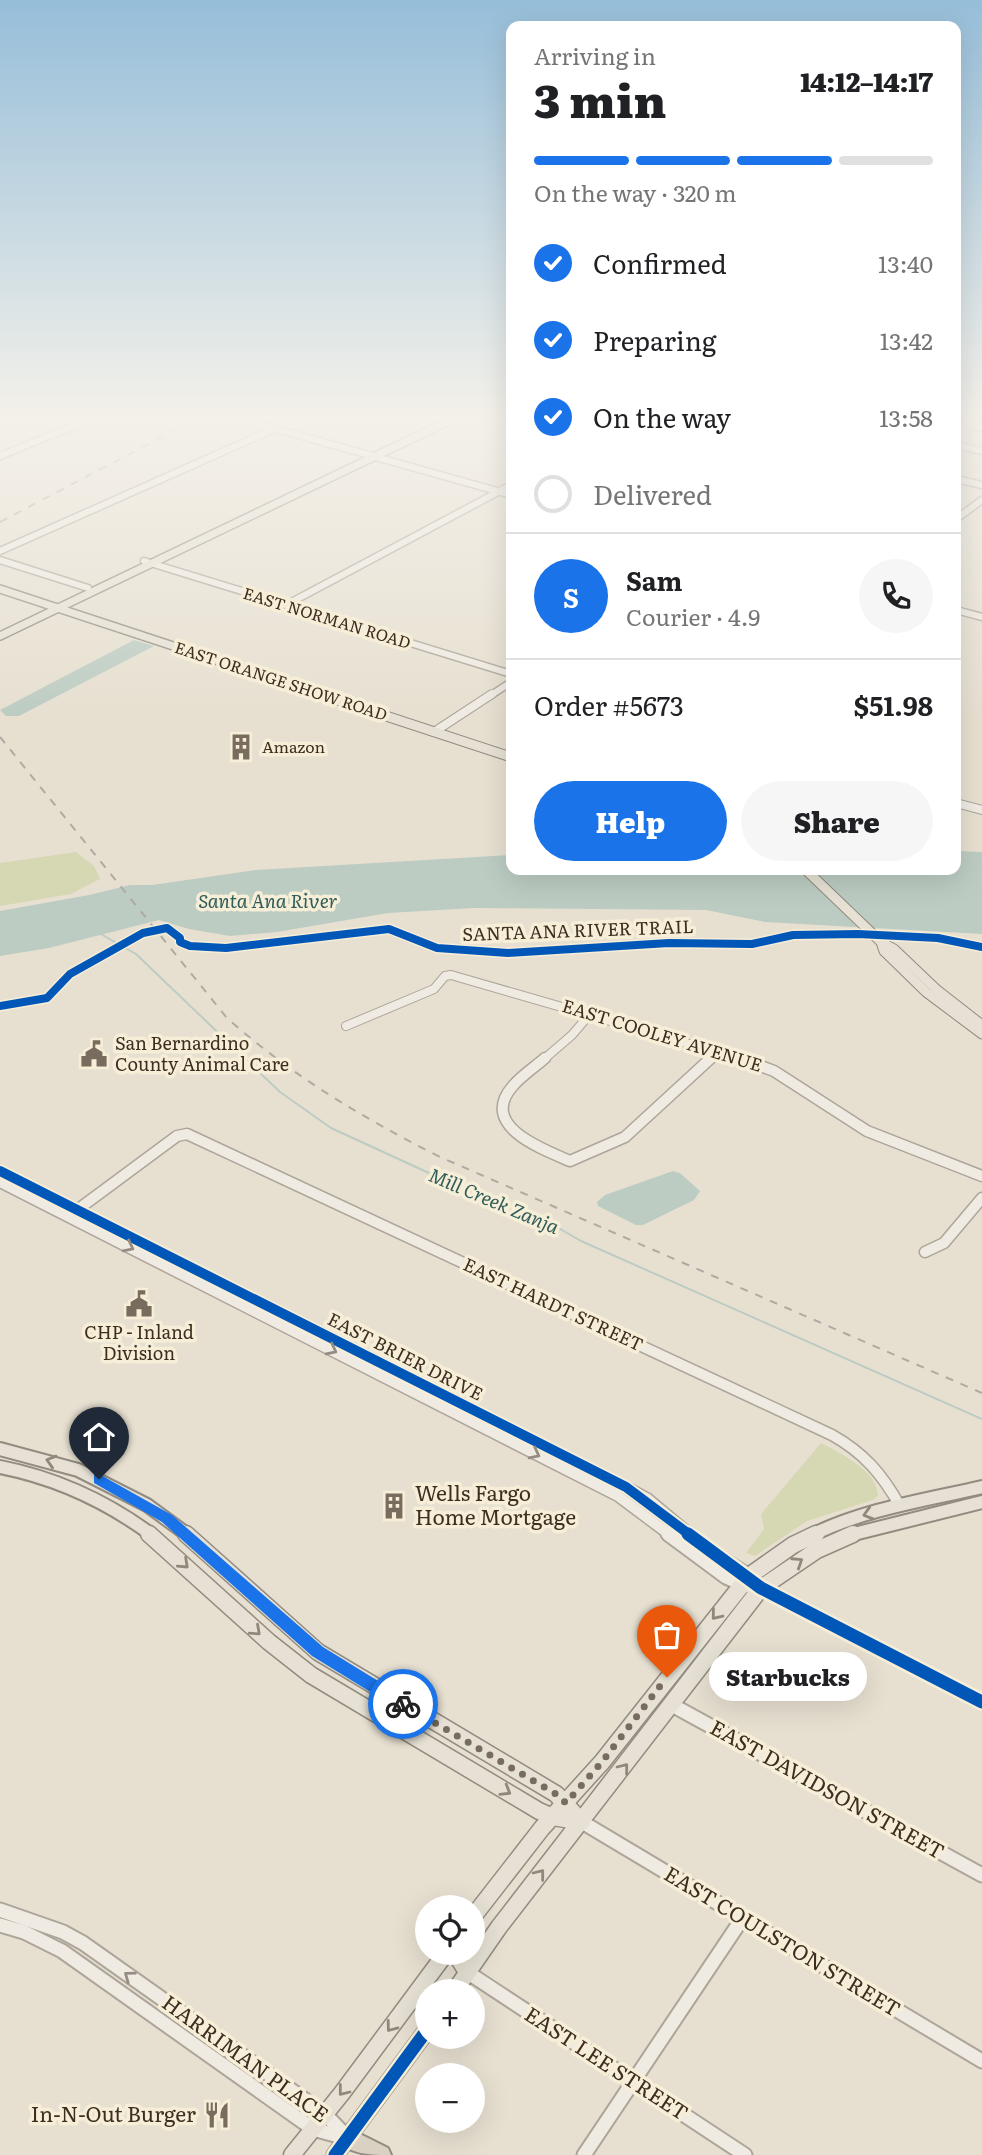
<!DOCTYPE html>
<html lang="en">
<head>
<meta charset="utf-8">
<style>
  body { margin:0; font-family:Literata,serif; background:#f6f6f6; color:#202124; height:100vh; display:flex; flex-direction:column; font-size:26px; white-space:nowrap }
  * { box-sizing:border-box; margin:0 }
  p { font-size:23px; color:#757577 }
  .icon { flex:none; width:38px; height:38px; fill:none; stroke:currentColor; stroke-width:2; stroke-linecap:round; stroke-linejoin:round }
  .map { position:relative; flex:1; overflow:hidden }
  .panel { position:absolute; left:506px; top:21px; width:455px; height:854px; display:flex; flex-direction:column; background:#fff; border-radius:14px; box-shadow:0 7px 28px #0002 }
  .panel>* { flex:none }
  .buttons { position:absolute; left:415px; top:1895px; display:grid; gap:14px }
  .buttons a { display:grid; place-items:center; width:70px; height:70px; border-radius:50%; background:#fff; box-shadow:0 7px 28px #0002; font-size:35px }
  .pin { position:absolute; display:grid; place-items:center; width:60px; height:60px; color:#fff; margin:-72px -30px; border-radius:50% 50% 50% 0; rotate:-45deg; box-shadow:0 0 7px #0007 }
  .pin .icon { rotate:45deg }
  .courier { position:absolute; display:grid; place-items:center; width:70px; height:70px; margin:-35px; border:5px solid #1a73e8; border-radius:50%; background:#fff; color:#222; box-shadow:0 2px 9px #0007 }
  .bubble { position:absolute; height:49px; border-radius:24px; background:#fff; box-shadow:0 7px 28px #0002; font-size:23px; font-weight:800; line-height:49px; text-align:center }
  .summary em { font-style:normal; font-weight:800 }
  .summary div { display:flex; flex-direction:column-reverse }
  .summary { display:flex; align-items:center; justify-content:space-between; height:119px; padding:0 28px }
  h1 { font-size:46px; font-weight:800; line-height:52px }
  .bar { display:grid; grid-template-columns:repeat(4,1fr); gap:10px 7px; align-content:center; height:84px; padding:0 28px }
  .bar i { height:9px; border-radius:5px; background:#e0e0e0 }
  .bar .current { background:#1a73e8 }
  .bar p { grid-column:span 4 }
  .line { display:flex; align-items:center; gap:18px; padding:0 28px; border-top:2px solid #e0e0e0 }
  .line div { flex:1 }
  .round { display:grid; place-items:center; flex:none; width:74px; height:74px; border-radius:37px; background:#f6f6f6 }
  ol { padding:0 28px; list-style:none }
  li { display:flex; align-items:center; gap:21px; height:77px }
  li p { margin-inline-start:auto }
  li .icon { padding:7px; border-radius:50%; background:#1a73e8; color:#fff; stroke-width:4 }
  li:last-child { color:#757577 }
  li i { width:38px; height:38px; border:4px solid #e0e0e0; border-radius:50% }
  .action { display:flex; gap:14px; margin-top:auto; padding:14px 28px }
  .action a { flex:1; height:80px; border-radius:42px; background:#1a73e8; color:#fff; font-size:28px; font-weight:800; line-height:80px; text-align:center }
  .action a+a { background:#f6f6f6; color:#202124 }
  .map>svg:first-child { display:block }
  .green { fill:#d6d7b3 }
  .water { fill:#bcccc2 }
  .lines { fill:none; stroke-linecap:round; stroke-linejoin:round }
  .stream { stroke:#bcccc2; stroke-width:2 }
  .minor-far3-casing { stroke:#ada599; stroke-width:9 }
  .minor-far2-casing { stroke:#ada599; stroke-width:10 }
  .minor-far1-casing { stroke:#ada599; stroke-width:13 }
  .minor-casing { stroke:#ada599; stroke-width:17 }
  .major-far3-casing { stroke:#928b80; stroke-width:10 }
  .major-far2-casing { stroke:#928b80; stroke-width:11 }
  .major-far1-casing { stroke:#928b80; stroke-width:16 }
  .major-casing { stroke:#928b80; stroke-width:19 }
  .highway-casing { stroke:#928b80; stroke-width:4 }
  .minor-far3 { stroke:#efebe3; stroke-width:6 }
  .minor-far2 { stroke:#efebe3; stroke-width:8 }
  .minor-far1 { stroke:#efebe3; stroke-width:10 }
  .minor { stroke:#efebe3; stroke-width:13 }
  .major-far3 { stroke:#e6e1d4; stroke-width:7 }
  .major-far2 { stroke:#e6e1d4; stroke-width:9 }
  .major-far1 { stroke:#e6e1d4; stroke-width:12 }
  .major { stroke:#e6e1d4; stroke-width:16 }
  .highway { fill:#dad1c2; fill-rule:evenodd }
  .rail { stroke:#afaaa2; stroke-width:2; stroke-dasharray:8 8; stroke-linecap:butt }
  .cycleway-far2-casing { stroke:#f7eed8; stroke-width:11 }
  .cycleway-far1-casing { stroke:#f7eed8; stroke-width:14 }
  .cycleway-casing { stroke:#f7eed8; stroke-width:18 }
  .cycleway-far2 { stroke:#0057b8; stroke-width:8 }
  .cycleway-far1 { stroke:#0057b8; stroke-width:10 }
  .cycleway { stroke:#0057b8; stroke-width:13 }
  .oneway { stroke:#968c82 }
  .oneway2 { stroke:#92887a }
  .route { fill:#1a73e8 }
  .done { stroke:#786c5e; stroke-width:7; stroke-dasharray:0 12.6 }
  .labels { text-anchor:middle; stroke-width:7; stroke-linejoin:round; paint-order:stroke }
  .far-street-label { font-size:16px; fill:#3d2e20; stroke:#f7eed8 }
  .far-poi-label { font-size:16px; fill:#3d2e20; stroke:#f7eed8; text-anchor:start }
  .street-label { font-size:18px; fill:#3d2e20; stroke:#f7eed8 }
  .poi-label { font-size:18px; fill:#3d2e20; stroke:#f7eed8; text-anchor:start }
  .water-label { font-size:19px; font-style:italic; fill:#2f5d5a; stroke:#f7eed8 }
  .near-poi-label { font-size:21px; fill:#3d2e20; stroke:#f7eed8; text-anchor:start }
  .near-street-label { font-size:21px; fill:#3d2e20; stroke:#f7eed8 }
</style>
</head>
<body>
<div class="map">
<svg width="982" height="2155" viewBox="0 0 982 2155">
  <rect width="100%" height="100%" fill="#e7e0d1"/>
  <g class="green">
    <path d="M76,852L94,866L100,879L71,894L0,906V863Z"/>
    <path d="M821,1443C840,1453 878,1471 878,1496L873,1500L807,1521L755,1556L746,1553L764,1529L761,1514Z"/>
  </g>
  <g class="water">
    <path d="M134,640L154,646L19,716H6L0,710Z"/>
    <path d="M956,851L982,852V934L765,922L706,910L474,908L388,913L277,932L230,936L189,929L159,920L49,948L0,956V911L89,895L130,885H152L256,870L511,855V870H956Z"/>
    <path d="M673,1171L680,1173L700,1191L694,1200L643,1225H636L598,1206L597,1202L605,1195Z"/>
  </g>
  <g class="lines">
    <path class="stream" d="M99,933L136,954L280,1092L331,1128L442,1179L534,1214L581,1241L982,1419"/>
    <g class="minor-far3-casing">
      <g id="minor-far3">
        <path d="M230,416L511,495"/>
        <path d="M956,423L982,428"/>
        <path d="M956,445L982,451"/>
        <path d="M0,456L98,416"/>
        <path d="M956,479L982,485"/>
        <path d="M956,519L982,500"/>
        <path d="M0,551L276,428"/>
        <path d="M0,560L88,588"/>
        <path d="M144,561L511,674"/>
        <path d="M286,605L511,485"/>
        <path d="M956,610L982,617"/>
        <path d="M490,696L511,682"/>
      </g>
    </g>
    <g class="minor-far2-casing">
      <g id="minor-far2">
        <path d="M434,732L492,694"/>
        <path d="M956,803L982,810"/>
        <path d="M346,1026L434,989L445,976L451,975L745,1060"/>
        <path d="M543,1060L572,1035L590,1014"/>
        <path d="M709,1060L718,1052"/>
      </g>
    </g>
    <g class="minor-far1-casing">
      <g id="minor-far1">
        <path d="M545,1058C535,1067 521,1076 512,1087C479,1126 542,1149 570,1161L625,1137L711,1058"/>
        <path d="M739,1058L774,1071L867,1131L982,1176"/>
        <path d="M0,1171L626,1487L648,1499L691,1535"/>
        <path d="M0,1182L618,1496L670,1535"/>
        <path d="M69,1216L177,1136L187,1134L832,1435C864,1453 882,1474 900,1506"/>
        <path d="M925,1252L944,1243L982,1198"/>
      </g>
    </g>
    <g class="minor-casing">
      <g id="minor">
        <path d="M668,1534L726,1577L745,1586"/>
        <path d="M689,1534L708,1550L750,1577"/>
        <path d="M760,1587L982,1702"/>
        <path d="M672,1705L982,1875"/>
        <path d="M582,1822L982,2061"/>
        <path d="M0,1910L63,1932L83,1943L325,2114L348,2138"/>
        <path d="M0,1925L24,1932L62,1951L313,2129L346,2138"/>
        <path d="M467,1972L745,2155"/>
        <path d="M584,2155L742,1919"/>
      </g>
    </g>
    <g class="major-far3-casing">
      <g id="major-far3">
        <path d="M956,419L982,425"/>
        <path d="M0,589L325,696"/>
        <path d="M0,636L459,416"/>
      </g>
    </g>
    <g class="major-far2-casing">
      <g id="major-far2">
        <path d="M319,694L511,757"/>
        <path d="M806,870L881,942L894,949L936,989L982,1025"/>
        <path d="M881,942L884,951L926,992L982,1034"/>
      </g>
    </g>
    <g class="major-far1-casing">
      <g id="major-far1">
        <path d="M0,1449L78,1470L147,1505L188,1535"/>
        <path d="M0,1467C56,1478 106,1501 152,1535"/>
        <path d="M812,1535C864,1509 926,1500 982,1487"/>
        <path d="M850,1535L982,1502"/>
      </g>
    </g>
    <g class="major-casing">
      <g id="major">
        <path d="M149,1534L269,1642L311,1675L539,1811L553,1817L582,1822"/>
        <path d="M186,1534L318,1652L556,1794L582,1822"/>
        <path d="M472,1918L542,1828L602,1762L749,1576L793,1545L816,1534"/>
        <path d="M459,1953L460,1961L467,1972"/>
        <path d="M454,1992L499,1927L761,1588L817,1550L853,1534"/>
        <path d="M292,2155L342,2093L446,1953"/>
        <path d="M335,2155L427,2030"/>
      </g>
    </g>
    <g class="highway-casing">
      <path id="highway" d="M348,2128L388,2148L391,2155C373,2155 346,2155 338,2138L341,2131Z"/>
    </g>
    <use href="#minor-far3" class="minor-far3"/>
    <use href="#minor-far2" class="minor-far2"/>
    <use href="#minor-far1" class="minor-far1"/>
    <use href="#minor" class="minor"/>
    <use href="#major-far3" class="major-far3"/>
    <use href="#major-far2" class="major-far2"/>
    <use href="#major-far1" class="major-far1"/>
    <use href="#major" class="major"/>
    <use href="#highway" class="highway"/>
    <g class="rail">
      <path d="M0,522L202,416"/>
      <path d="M0,737L227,1018C292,1076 363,1118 440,1157L982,1393"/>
    </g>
    <g class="cycleway-far2-casing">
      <path id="cycleway-far2" d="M0,1006L47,998L70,974L143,933L167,928L180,938V942L190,946L226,948L389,929L437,948L508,953L669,943L752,944L793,935L858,934L938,938L982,947"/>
    </g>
    <g class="cycleway-far1-casing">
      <path id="cycleway-far1" d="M0,1171L626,1487L690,1535"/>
    </g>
    <g class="cycleway-casing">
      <g id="cycleway">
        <path d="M688,1534L761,1588L982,1702"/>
        <path d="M335,2155L427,2030"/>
      </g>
    </g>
    <use href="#cycleway-far2" class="cycleway-far2"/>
    <use href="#cycleway-far1" class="cycleway-far1"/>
    <use href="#cycleway" class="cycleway"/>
  </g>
  <defs><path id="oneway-chevron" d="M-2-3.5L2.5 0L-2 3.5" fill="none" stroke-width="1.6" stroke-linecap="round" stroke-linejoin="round" transform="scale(1.75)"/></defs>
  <g class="oneway">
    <use href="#oneway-chevron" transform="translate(129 1247) rotate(27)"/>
    <use href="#oneway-chevron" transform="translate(332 1350) rotate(27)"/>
    <use href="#oneway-chevron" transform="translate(535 1454) rotate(27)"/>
    <use href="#oneway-chevron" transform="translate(129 1976) rotate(-144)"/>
  </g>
  <g class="oneway2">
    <use href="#oneway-chevron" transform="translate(51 1461) rotate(-163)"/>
    <use href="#oneway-chevron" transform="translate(868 1514) rotate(164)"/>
    <use href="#oneway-chevron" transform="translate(798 1562) rotate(-33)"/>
    <use href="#oneway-chevron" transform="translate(184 1564) rotate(43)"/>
    <use href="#oneway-chevron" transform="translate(716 1615) rotate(129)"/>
    <use href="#oneway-chevron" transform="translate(256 1631) rotate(42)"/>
    <use href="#oneway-chevron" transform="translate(624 1768) rotate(-52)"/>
    <use href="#oneway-chevron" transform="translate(506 1791) rotate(31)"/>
    <use href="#oneway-chevron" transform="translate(540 1874) rotate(-52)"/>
    <use href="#oneway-chevron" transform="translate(391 2027) rotate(127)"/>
    <use href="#oneway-chevron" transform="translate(343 2091) rotate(128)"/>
  </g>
  <linearGradient id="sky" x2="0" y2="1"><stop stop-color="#96bed9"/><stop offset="0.58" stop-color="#f4f1ea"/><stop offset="1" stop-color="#f4f1ea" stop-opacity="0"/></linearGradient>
  <rect width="982" height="718" fill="url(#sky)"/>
  <path class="route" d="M99,1474L172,1515L323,1647L409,1700L411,1704L409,1709H398L312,1656L162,1522L94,1483V1475Z"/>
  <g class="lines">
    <path class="done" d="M403,1704L556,1794L566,1803L602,1762L667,1677"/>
  </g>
  <defs>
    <g id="building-bare" transform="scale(2.1)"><path d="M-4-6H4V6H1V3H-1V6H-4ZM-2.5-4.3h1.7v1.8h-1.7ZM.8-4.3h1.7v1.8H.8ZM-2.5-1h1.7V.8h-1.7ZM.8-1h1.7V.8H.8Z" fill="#786c5e" stroke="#f7eed8" stroke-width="2.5" paint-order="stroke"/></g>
    <g id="civic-bare" transform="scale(2.1)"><path d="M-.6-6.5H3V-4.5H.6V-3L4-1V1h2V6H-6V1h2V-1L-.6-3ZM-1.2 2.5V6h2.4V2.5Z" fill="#786c5e" stroke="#f7eed8" stroke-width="2.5" paint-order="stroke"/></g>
    <g id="restaurant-bare" transform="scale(2.1)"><path d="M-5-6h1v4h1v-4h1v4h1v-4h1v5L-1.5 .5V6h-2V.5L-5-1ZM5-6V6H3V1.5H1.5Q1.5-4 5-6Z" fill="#786c5e" stroke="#f7eed8" stroke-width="2.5" paint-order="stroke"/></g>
  </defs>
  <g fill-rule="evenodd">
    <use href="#building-bare" x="241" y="747"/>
    <use href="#civic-bare" x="94" y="1054"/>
    <use href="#civic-bare" x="139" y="1304"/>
    <use href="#building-bare" x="394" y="1506"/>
    <use href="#restaurant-bare" x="217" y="2115"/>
  </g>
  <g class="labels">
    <g class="far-street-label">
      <text transform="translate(327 618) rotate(17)" y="6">EAST NORMAN ROAD</text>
      <text transform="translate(281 681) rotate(18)" y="6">EAST ORANGE SHOW ROAD</text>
    </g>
    <g class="far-poi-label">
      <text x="262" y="753">Amazon</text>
    </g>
    <g class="street-label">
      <text transform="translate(578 931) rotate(-2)" y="6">SANTA ANA RIVER TRAIL</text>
      <text transform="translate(662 1036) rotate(17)" y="6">EAST COOLEY AVENUE</text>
      <text transform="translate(553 1305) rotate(25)" y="6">EAST HARDT STREET</text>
      <text transform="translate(405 1357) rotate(27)" y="6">EAST BRIER DRIVE</text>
    </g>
    <g class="poi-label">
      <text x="115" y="1050">San Bernardino<tspan x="115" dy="21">County Animal Care</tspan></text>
      <text x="139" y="1339" text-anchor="middle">CHP - Inland<tspan x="139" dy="21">Division</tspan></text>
    </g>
    <g class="water-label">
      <text x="268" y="908">Santa Ana River</text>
      <text transform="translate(494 1201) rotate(23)" y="7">Mill Creek Zanja</text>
    </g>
    <g class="near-poi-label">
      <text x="415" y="1501">Wells Fargo<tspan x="415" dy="24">Home Mortgage</tspan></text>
      <text x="196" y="2122" text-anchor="end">In-N-Out Burger</text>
    </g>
    <g class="near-street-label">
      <text transform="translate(827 1790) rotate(29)" y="7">EAST DAVIDSON STREET</text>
      <text transform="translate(782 1942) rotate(31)" y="7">EAST COULSTON STREET</text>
      <text transform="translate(245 2059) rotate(36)" y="7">HARRIMAN PLACE</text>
      <text transform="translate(606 2064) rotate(33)" y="7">EAST LEE STREET</text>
    </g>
  </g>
</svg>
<div class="buttons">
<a><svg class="icon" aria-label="locate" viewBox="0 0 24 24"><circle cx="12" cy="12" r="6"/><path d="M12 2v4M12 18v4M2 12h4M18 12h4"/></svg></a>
<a>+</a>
<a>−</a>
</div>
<div class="pin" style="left:667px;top:1677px;background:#ea580c"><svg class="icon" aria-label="bag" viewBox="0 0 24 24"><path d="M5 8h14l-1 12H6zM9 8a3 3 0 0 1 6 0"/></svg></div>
<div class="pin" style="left:99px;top:1479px;background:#1f2937"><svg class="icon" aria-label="home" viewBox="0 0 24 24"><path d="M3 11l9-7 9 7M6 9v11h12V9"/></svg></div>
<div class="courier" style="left:403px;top:1704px"><svg class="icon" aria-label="bike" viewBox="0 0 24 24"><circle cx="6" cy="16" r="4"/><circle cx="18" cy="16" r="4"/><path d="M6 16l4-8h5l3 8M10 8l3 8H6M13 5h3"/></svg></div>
<div class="bubble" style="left:709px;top:1652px;width:158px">Starbucks</div>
<section class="panel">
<div class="summary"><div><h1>3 min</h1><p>Arriving in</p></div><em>14:12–14:17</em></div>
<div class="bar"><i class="current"></i><i class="current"></i><i class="current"></i><i></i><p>On the way · 320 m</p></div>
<ol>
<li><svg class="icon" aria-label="check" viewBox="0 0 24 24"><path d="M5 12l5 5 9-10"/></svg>Confirmed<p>13:40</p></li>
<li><svg class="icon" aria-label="check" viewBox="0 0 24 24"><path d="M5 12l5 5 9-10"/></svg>Preparing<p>13:42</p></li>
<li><svg class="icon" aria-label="check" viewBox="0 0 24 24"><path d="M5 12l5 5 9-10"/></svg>On the way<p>13:58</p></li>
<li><i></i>Delivered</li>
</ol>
<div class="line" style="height:126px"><b class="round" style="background:#1a73e8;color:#fff">S</b><div><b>Sam</b><p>Courier · 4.9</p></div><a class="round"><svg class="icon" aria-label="phone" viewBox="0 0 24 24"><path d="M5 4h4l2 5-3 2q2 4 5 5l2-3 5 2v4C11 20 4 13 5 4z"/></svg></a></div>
<div class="line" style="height:91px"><div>Order #5673</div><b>$51.98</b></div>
<div class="action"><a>Help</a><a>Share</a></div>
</section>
</div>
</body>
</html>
